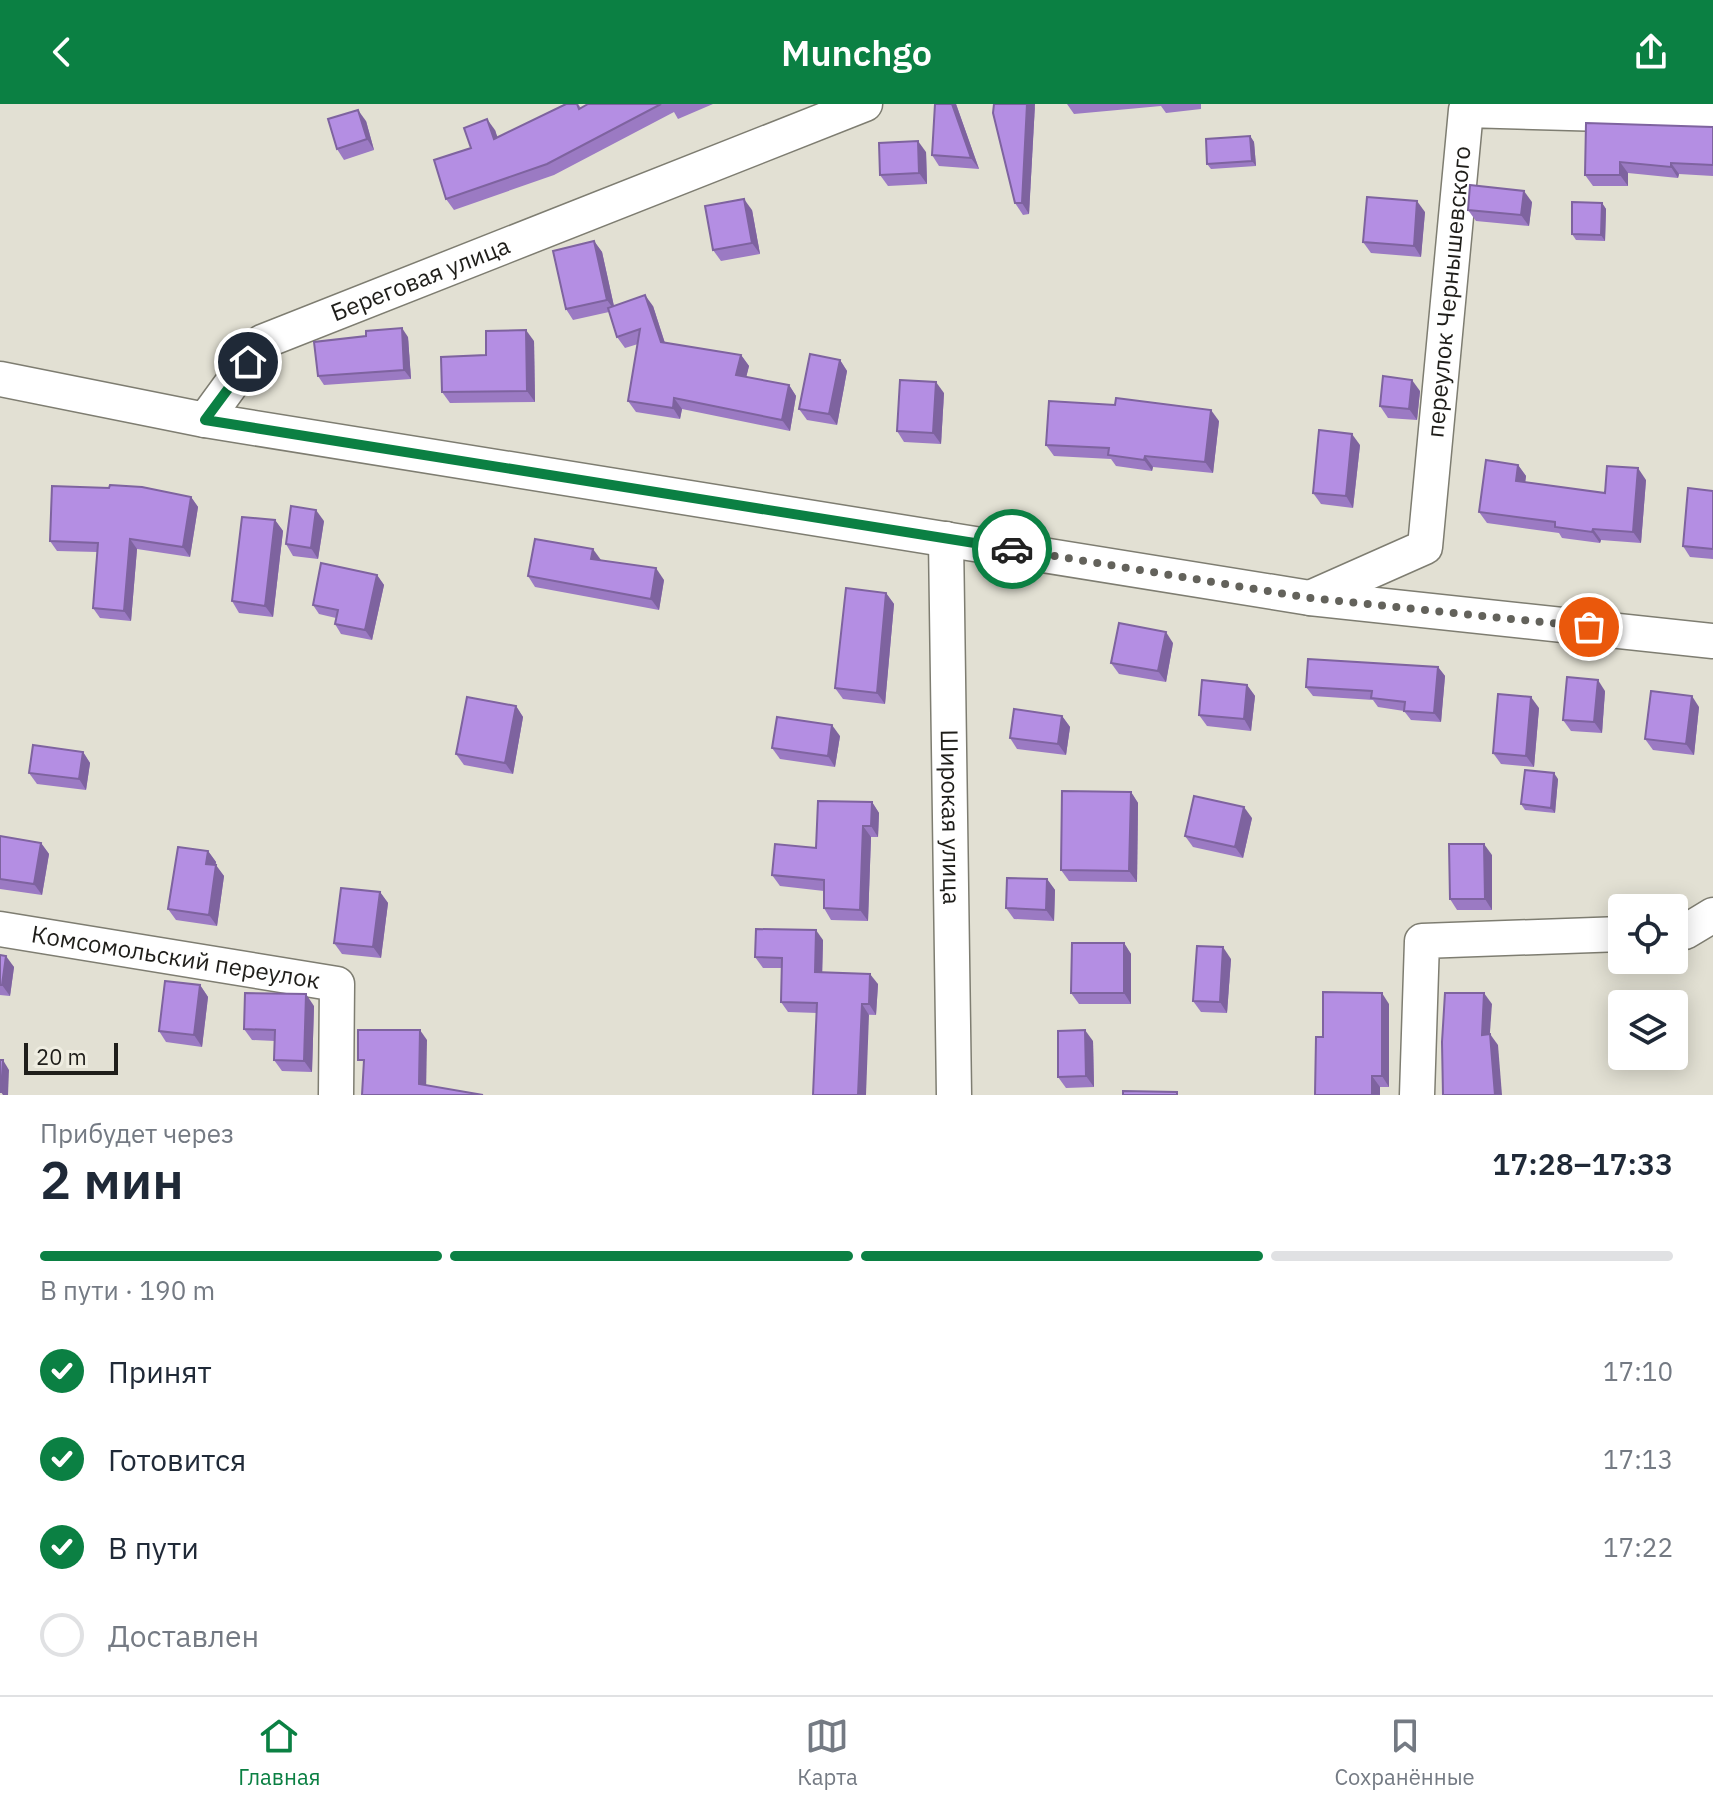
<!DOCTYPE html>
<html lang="ru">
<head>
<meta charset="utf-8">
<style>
  body { margin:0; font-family:"IBM Plex Sans",sans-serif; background:#f2f2f3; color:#1f2937; height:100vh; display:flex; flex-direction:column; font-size:30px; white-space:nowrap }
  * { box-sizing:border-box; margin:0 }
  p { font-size:26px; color:#747a83 }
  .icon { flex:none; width:44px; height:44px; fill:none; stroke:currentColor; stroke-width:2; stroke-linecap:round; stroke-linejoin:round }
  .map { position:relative; height:991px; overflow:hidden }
  .panel { display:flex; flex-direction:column; background:#fff; flex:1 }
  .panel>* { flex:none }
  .tools { position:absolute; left:1608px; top:790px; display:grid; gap:16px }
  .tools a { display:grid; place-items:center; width:80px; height:80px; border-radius:8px; background:#fff; box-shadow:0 4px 20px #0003; font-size:40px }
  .scale { position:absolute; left:24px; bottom:20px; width:94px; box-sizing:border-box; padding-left:8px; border:4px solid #1f1e1a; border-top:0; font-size:22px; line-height:28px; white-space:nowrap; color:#1f1e1a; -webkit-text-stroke:6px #efede1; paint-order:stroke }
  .pin { position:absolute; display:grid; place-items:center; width:68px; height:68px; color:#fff; margin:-34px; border:4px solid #fff; border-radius:50%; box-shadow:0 2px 8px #0007 }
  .courier { position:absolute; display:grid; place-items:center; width:80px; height:80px; margin:-40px; border:6px solid #0b8043; border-radius:50%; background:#fff; color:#222; box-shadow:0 2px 10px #0007 }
  .head em { font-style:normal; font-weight:600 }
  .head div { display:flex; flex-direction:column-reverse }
  .head { display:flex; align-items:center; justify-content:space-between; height:136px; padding:0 40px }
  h1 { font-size:52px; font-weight:600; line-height:60px }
  .bar { display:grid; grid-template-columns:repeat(4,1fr); gap:12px 8px; align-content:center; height:96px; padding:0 40px }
  .bar i { height:10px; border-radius:6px; background:#e0e1e3 }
  .bar .selected { background:#0b8043 }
  .bar p { grid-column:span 4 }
  ol { padding:0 40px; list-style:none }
  li { display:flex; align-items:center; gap:24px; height:88px }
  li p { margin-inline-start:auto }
  li .icon { padding:8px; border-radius:50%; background:#0b8043; color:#fff; stroke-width:4 }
  li:last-child { color:#747a83 }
  li i { width:44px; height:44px; border:4px solid #e0e1e3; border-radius:50% }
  header { display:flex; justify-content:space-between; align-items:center; height:104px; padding:0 40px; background:#0b8043; color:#fff; font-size:36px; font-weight:600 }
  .menu { display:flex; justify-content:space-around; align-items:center; height:112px; border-top:2px solid #e0e1e3; background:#fff; font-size:22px; color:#747a83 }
  .menu a { display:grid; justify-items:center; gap:4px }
  .menu .selected { color:#0b8043 }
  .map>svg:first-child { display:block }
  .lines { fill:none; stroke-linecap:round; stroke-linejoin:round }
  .minor-casing { stroke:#7e7d71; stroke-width:37 }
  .minor { stroke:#fff; stroke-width:34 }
  .wall { fill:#9b7ac3 }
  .shaded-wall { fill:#7e639f }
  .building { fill:#b48ee3; stroke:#7e639f; stroke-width:2 }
  .done { stroke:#63625b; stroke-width:8; stroke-dasharray:0 14.4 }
  .route { stroke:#0b8043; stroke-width:10 }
  .labels { text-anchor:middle; stroke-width:7; stroke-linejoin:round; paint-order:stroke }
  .street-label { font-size:24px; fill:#1f1e1a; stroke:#efede1 }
</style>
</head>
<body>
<header><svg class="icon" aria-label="back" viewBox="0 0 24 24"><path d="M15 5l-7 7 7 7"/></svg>Munchgo<svg class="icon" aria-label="share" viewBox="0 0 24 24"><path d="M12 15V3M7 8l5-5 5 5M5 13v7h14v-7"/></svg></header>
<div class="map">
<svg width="1713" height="991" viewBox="0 0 1713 991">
  <rect width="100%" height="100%" fill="#e2e0d3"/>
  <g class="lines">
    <g class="minor-casing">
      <g id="minor">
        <path id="s1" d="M0,275L205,316L262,238L865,0"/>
        <path d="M205,316L1310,494L1713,537"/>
        <path id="s2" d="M946,435L954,991"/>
        <path id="s3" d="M1310,494L1425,443L1466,6L1713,13"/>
        <path id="s4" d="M0,825L337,880L336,991"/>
        <path d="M1674,828H1685L1713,811"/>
        <path d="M1417,991L1422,837L1622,830"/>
      </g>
    </g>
    <use href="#minor" class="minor"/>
  </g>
  <g class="wall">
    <path d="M578,0L581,4L588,0H713L678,15L674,8L554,71L454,106L446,95L471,44L495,26L497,33Z"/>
    <path d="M935,0H956L979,65L939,62L932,51Z"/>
    <path d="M1035,0L1029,110L1023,111L1015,99Z"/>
    <path d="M1067,0H1201V5L1166,9L1161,2L1074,10Z"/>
    <path d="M366,17L374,46L344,56L337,45Z"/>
    <path d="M1713,23V72L1679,70L1678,74L1628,69V82H1593L1585,71Z"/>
    <path d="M1250,32L1254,38L1256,62L1211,65L1207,60Z"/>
    <path d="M926,48L927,80L888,82L880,71Z"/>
    <path d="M1532,98L1529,122L1476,117L1468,106Z"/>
    <path d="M1602,99L1606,105L1605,137L1576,136L1572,130Z"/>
    <path d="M752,106L760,150L721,157L713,146Z"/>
    <path d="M1425,108L1421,153L1371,149L1363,138Z"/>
    <path d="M594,137L602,148L614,202H653L665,239L741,251L749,262L746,273L789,281L796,292L790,327L682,305L680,315L636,308L628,297L638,240L625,244L617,233L609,208L573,216L566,205Z"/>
    <path d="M366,232L408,233L411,275L324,281L318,272Z"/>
    <path d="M534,237L535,298L450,299L442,288Z"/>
    <path d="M840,256L847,267L837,321L807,316L799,305Z"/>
    <path d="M1420,287L1417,316L1388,314L1380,302Z"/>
    <path d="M944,289L941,340L904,338L897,327Z"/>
    <path d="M1219,317L1213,369L1153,363L1152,367L1116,362L1111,355L1054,352L1046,341Z"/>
    <path d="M1360,341L1353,404L1321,400L1313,389Z"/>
    <path d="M1518,361L1526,372L1525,378L1605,389L1646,376L1641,439L1601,436L1600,439L1562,434L1559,429L1487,419L1479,408Z"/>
    <path d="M1713,387V455L1690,453L1683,442Z"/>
    <path d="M191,393L198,403L190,453L137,445L131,517L100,514L93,504L97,448L57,447L50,437Z"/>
    <path d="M275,416L283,427L273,513L239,509L232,497Z"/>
    <path d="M324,417L318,455L293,452L286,440Z"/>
    <path d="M601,456L664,476L659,506L535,483L528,472Z"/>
    <path d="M377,471L384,481L372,536L341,530L335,520L336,514L319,510L313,501Z"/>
    <path d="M886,489L894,500L885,600L843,595L835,584Z"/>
    <path d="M1173,539L1166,578L1119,570L1111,559Z"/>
    <path d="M1438,563L1445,572L1441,618L1411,616L1404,607L1378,603L1373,596L1313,592L1306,583Z"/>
    <path d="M1247,581L1255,592L1251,627L1207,622L1199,611Z"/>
    <path d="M1605,587L1602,629L1571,627L1563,616Z"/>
    <path d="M516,602L523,613L513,670L464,661L456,650Z"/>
    <path d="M1699,603L1694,651L1653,646L1645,635Z"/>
    <path d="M1539,604L1534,663L1501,660L1493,649Z"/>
    <path d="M1062,612L1070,623L1066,651L1017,645L1010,634Z"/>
    <path d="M840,632L835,663L780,655L772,644Z"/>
    <path d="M83,648L90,659L86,686L37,680L29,669Z"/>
    <path d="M1558,675L1555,709L1525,706L1521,700Z"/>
    <path d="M1131,688L1138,699L1137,778L1069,777L1061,766Z"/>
    <path d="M872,698L879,709L878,733H871L868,817L831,816L824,804V787L780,782L772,771L816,744Z"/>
    <path d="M1252,714L1243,754L1193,743L1185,732Z"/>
    <path d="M0,732L41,739L49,750L42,791L0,785Z"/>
    <path d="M208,747L216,758L215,761L224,772L217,822L176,816L168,805Z"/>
    <path d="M1492,751V806H1457L1450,795Z"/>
    <path d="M1047,775L1055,786L1054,817L1014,815L1006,804Z"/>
    <path d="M380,788L388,799L381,854L342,850L334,839Z"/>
    <path d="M823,836L822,868L878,880L876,911L788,908L781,898L782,864H763L755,853Z"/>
    <path d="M1124,839L1131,850V900H1079L1071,889Z"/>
    <path d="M0,851L14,863L10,892L0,891Z"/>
    <path d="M1231,855L1227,909L1201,908L1193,897Z"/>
    <path d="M200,881L208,893L202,943L166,938L159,927Z"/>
    <path d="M1389,900V983H1380V991H1315Z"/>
    <path d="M314,902L312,968L282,967L274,956L275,937L252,936L244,925Z"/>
    <path d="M1093,937L1094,983L1066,984L1058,973Z"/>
  </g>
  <g class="shaded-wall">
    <path d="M952,0H956L979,65L971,54Z"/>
    <path d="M1027,0H1035L1029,110L1022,99Z"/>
    <path d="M358,6L366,17L374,46L367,35Z"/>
    <path d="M487,15L495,26L502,46L494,35Z"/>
    <path d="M1250,32L1254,38L1256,62L1252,57Z"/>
    <path d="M918,37L926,48L927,80L919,69Z"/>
    <path d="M1620,58L1628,69V82L1620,71Z"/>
    <path d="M1671,59L1679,70L1678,74L1671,63Z"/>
    <path d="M1524,87L1532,98L1529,122L1521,111Z"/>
    <path d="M744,95L752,106L760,150L752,139Z"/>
    <path d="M1417,97L1425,108L1421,153L1414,142Z"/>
    <path d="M1602,99L1606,105L1605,137L1601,131Z"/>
    <path d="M594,137L602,148L615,207L607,196Z"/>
    <path d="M645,191L653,202L668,249L661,238Z"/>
    <path d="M402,224L408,233L411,275L404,266Z"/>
    <path d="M526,226L534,237L535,298L527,287Z"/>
    <path d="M741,251L749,262L744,282L736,271Z"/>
    <path d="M840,256L847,267L837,321L829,310Z"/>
    <path d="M1412,276L1420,287L1417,316L1409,305Z"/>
    <path d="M936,278L944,289L941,340L933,329Z"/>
    <path d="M789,281L796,292L790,327L782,316Z"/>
    <path d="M674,294L682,305L680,315L673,304Z"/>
    <path d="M1211,306L1219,317L1213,369L1205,358Z"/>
    <path d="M1352,330L1360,341L1353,404L1346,392Z"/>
    <path d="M1145,352L1153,363L1152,367L1144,356Z"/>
    <path d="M1518,361L1526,372L1524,388L1516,377Z"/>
    <path d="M1638,364L1646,376L1641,439L1633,428Z"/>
    <path d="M191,393L198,403L190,453L183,443Z"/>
    <path d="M316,406L324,417L318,455L311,444Z"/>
    <path d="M275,416L283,427L273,513L265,502Z"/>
    <path d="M1593,425L1601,436L1600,439L1592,428Z"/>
    <path d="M130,435L137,445L131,517L124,507Z"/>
    <path d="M593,445L601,456L591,455Z"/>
    <path d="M656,464L664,476L659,506L651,495Z"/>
    <path d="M377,471L384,481L372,536L365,526Z"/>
    <path d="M886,489L894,500L885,600L877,589Z"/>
    <path d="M1166,528L1173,539L1166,578L1158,567Z"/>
    <path d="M1438,563L1445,572L1441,618L1434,609Z"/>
    <path d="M1598,576L1605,587L1602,629L1594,618Z"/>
    <path d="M1247,581L1255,592L1251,627L1244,615Z"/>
    <path d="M1692,592L1699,603L1694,651L1686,640Z"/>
    <path d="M1531,593L1539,604L1534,663L1526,652Z"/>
    <path d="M516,602L523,613L513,670L505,659Z"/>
    <path d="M1062,612L1070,623L1066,651L1058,640Z"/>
    <path d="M832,621L840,632L835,663L828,652Z"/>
    <path d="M83,648L90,659L86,686L79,675Z"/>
    <path d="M1554,669L1558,675L1555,709L1551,704Z"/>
    <path d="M1131,688L1138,699L1137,778L1129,767Z"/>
    <path d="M872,698L879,709L878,733L871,722Z"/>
    <path d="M1244,703L1252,714L1243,754L1235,743Z"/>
    <path d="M863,722L871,733L868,817L860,806Z"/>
    <path d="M41,739L49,750L42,791L34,780Z"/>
    <path d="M1484,740L1492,751V806L1485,795Z"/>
    <path d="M208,747L216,758L214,771L206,760Z"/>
    <path d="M216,761L224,772L217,822L209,811Z"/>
    <path d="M1047,775L1055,786L1054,817L1046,806Z"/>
    <path d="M380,788L388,799L381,854L373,843Z"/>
    <path d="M816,826L823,836L822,878L815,868Z"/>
    <path d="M1124,839L1131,850V900L1124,889Z"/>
    <path d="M1223,843L1231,855L1227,909L1220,898Z"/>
    <path d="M6,852L14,863L10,892L2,881Z"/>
    <path d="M870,870L878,880L876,911L869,900Z"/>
    <path d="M200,881L208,893L202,943L194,931Z"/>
    <path d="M1382,889L1389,900V983L1382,972Z"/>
    <path d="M1484,889L1492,900L1489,942L1482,931Z"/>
    <path d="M306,890L314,902L312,968L304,957Z"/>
    <path d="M862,900L869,911L866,991H858Z"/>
    <path d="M420,926L427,936L426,990L419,980Z"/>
    <path d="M1085,926L1093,937L1094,983L1086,972Z"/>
    <path d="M1490,930L1498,941L1502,991H1495Z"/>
    <path d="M3,956L9,966L8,991H3L1,988Z"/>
    <path d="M1372,972L1380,983V991H1372Z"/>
  </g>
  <g class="building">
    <path d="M566,0H577L579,5L588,0H661L547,60L446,95L434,56L471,44L464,24L487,15L494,35Z"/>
    <path d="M935,0H952L971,54L932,51Z"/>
    <path d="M994,0H1027L1022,99H1015L993,9Z"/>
    <path d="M358,6L367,35L337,45L328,15Z"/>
    <path d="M1586,19L1713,23V61L1671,59V63L1620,58V71H1585Z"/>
    <path d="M1250,32L1252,57L1207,60L1206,35Z"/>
    <path d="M918,37L919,69L880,71L879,39Z"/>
    <path d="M1470,81L1524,87L1521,111L1468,106Z"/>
    <path d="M1367,93L1417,97L1414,142L1363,138Z"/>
    <path d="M744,95L752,139L713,146L705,102Z"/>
    <path d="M1572,98L1602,99L1601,131L1572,130Z"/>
    <path d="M594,137L607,196L566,205L553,147Z"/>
    <path d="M645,191L661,238L741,251L736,271L789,281L782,316L674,294L673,304L628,297L640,225L617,233L608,204Z"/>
    <path d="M402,224L404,266L318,272L314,238L366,232V227Z"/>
    <path d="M526,226L527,287L442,288L441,253L486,251V227Z"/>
    <path d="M810,250L840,256L829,310L799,305Z"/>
    <path d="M1383,272L1412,276L1409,305L1380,302Z"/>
    <path d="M900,276L936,278L933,329L897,327Z"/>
    <path d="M1116,294L1211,306L1205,358L1145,352L1144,356L1108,351L1109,344L1046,341L1049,297L1115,301Z"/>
    <path d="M1319,326L1352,330L1346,392L1313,389Z"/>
    <path d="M1486,356L1518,361L1516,377L1605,389L1607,362L1638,364L1633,428L1593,425L1592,428L1555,423V418L1479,408Z"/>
    <path d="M110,381L142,383L191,393L183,443L130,435L124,507L93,504L98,439L50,437L52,382L109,384Z"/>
    <path d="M1688,384L1713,387V445L1683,442Z"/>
    <path d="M291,402L316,406L311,444L286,440Z"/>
    <path d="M242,413L275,416L265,502L232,497Z"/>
    <path d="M535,435L593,445L591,455L656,464L651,495L528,472Z"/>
    <path d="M321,459L377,471L365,526L335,520L338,506L313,501Z"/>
    <path d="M846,484L886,489L877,589L835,584Z"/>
    <path d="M1119,519L1166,528L1158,567L1111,559Z"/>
    <path d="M1308,555L1438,563L1434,609L1404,607L1405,598L1371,594L1372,587L1306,583Z"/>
    <path d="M1567,573L1598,576L1594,618L1563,616Z"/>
    <path d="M1202,576L1247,581L1244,615L1199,611Z"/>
    <path d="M1651,587L1692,592L1686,640L1645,635Z"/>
    <path d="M1498,590L1531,593L1526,652L1493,649Z"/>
    <path d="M467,593L516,602L505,659L456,650Z"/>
    <path d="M1014,605L1062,612L1058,640L1010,634Z"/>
    <path d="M777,613L832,621L828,652L772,644Z"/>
    <path d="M33,641L83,648L79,675L29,669Z"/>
    <path d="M1525,666L1554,669L1551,704L1521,700Z"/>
    <path d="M1062,687L1131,688L1129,767L1061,766Z"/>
    <path d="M1194,692L1244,703L1235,743L1185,732Z"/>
    <path d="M818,697L872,698L871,722H863L860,806L824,804V776L772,771L775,740L816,744Z"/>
    <path d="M0,732L41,739L34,780L0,775Z"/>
    <path d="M1449,740H1484L1485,795H1450Z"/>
    <path d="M178,743L208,747L206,760L216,761L209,811L168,805Z"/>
    <path d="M1007,774L1047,775L1046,806L1006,804Z"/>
    <path d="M341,784L380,788L373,843L334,839Z"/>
    <path d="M756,825L816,826L815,868L870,870L869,900H862L858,991H813L817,899L781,898L782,854L755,853Z"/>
    <path d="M1072,839H1124V889H1071Z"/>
    <path d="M1197,842L1223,843L1220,898L1193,897Z"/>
    <path d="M0,851L6,852L2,881H0Z"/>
    <path d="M165,877L200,881L194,931L159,927Z"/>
    <path d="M1323,888L1382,889V972H1372V991H1315L1316,933H1323Z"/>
    <path d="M245,889L306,890L304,957L274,956L275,926L244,925Z"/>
    <path d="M1445,889H1484L1482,931L1490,930L1495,991H1443L1442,938Z"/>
    <path d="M358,926H420L419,980L483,991H362L364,956H358Z"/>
    <path d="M1085,926L1086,972L1058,973V927Z"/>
    <path d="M0,956H3L1,988H0Z"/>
    <path d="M1123,987L1177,988V991H1123Z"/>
  </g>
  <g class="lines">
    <path class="done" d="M1012,445L1310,494L1589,523"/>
    <path class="route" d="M248,258L205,316L1012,445"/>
  </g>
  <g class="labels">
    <g class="street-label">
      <text dy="8" stroke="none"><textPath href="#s1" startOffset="476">Береговая улица</textPath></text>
      <text dy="8" stroke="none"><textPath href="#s3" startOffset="382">переулок Чернышевского</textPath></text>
      <text dy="8" stroke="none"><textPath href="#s2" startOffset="278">Широкая улица</textPath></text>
      <text dy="8" stroke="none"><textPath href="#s4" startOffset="178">Комсомольский переулок</textPath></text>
    </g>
  </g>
</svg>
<div class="tools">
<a><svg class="icon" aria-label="locate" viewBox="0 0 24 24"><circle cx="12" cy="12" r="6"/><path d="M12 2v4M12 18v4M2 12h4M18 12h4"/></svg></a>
<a><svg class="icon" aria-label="layers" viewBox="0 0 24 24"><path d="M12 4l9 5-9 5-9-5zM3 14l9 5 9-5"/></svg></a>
</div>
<div class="scale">20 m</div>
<div class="pin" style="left:1589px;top:523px;background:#ea580c"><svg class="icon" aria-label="bag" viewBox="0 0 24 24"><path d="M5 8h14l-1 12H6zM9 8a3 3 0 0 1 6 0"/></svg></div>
<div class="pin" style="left:248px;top:258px;background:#1f2937"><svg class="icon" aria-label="home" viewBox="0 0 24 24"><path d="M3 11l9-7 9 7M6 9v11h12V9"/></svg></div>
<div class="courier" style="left:1012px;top:445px"><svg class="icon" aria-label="car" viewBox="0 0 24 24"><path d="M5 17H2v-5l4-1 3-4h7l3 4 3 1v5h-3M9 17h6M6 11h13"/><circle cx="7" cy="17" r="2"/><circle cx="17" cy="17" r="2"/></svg></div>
</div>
<section class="panel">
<div class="head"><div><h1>2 мин</h1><p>Прибудет через</p></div><em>17:28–17:33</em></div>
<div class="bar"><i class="selected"></i><i class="selected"></i><i class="selected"></i><i></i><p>В пути · 190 m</p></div>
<ol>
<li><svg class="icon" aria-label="check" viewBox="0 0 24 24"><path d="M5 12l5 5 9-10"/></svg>Принят<p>17:10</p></li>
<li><svg class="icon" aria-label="check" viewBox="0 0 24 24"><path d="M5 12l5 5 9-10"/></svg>Готовится<p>17:13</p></li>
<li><svg class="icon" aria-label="check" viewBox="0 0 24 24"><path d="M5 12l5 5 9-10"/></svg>В пути<p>17:22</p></li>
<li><i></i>Доставлен</li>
</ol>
</section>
<nav class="menu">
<a class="selected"><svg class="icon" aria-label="home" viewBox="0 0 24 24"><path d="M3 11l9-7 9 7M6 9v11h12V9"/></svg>Главная</a>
<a><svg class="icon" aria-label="map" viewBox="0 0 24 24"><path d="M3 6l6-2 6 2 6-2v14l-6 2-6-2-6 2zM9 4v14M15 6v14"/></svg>Карта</a>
<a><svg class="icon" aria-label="saved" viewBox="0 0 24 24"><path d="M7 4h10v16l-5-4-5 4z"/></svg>Сохранённые</a>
</nav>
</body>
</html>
